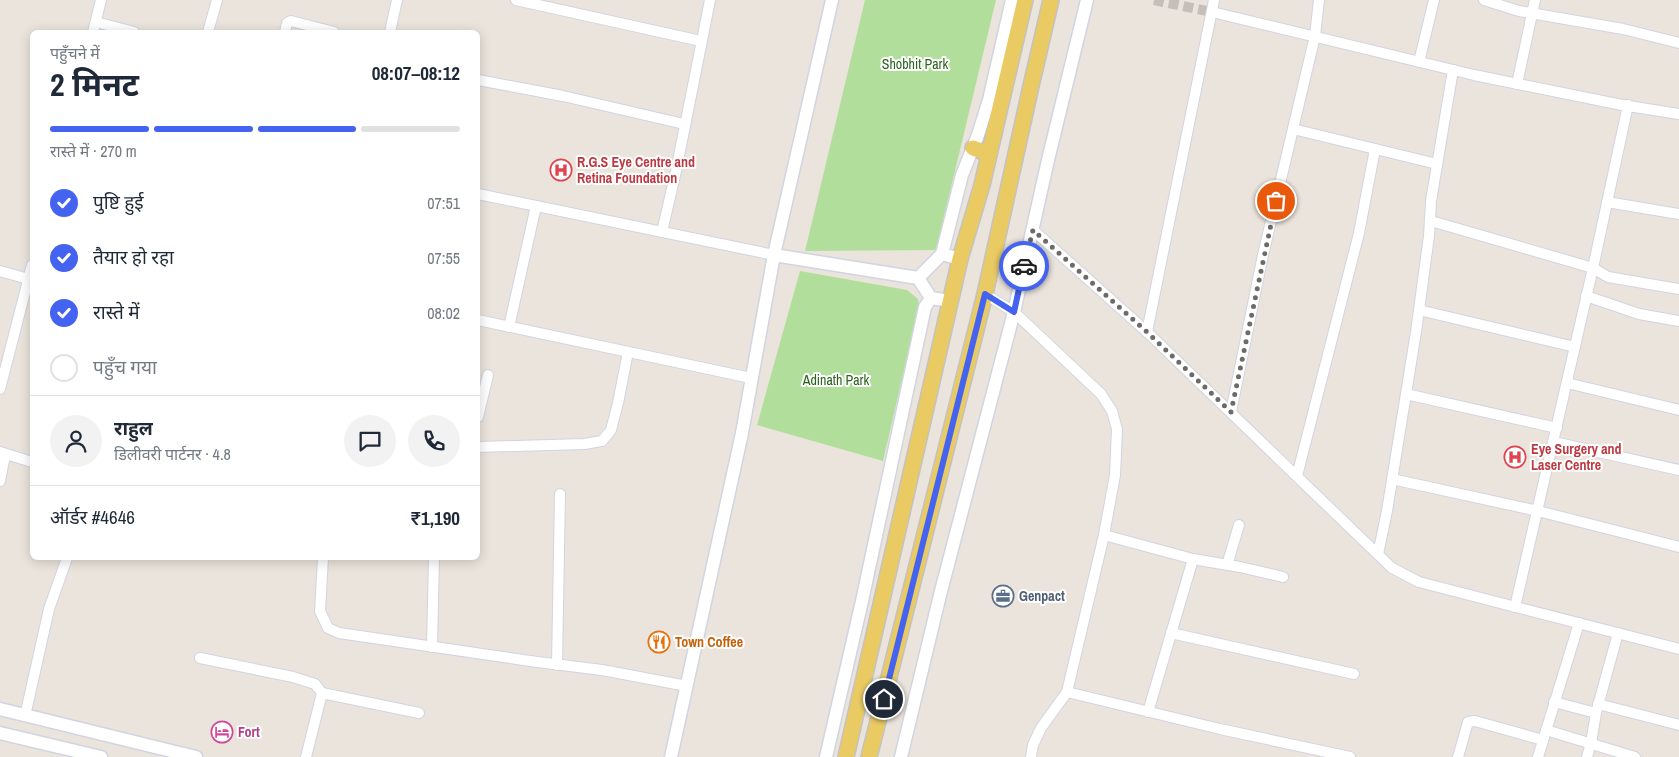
<!DOCTYPE html>
<html lang="hi">
<head>
<meta charset="utf-8">
<style>
  body { margin:0; font-family:"Archivo Narrow","Noto Sans Devanagari",sans-serif; background:#f2f2f3; color:#1f2937; height:100vh; display:flex; flex-direction:column; font-size:19px; white-space:nowrap }
  * { box-sizing:border-box; margin:0 }
  p { font-size:16px; color:#747a83 }
  .icon { flex:none; width:28px; height:28px; fill:none; stroke:currentColor; stroke-width:2; stroke-linecap:round; stroke-linejoin:round }
  .map { position:relative; flex:1; overflow:hidden }
  .side { position:absolute; left:30px; top:30px; width:450px; height:530px; display:flex; flex-direction:column; background:#fff; border-radius:8px; box-shadow:0 2px 12px #0003 }
  .side>* { flex:none }
  .pin { position:absolute; display:grid; place-items:center; width:42px; height:42px; color:#fff; margin:-21px; border:2px solid #fff; border-radius:50%; box-shadow:0 1px 5px #0007 }
  .courier { position:absolute; display:grid; place-items:center; width:50px; height:50px; margin:-25px; border:4px solid #4463f0; border-radius:50%; background:#fff; color:#222; box-shadow:0 1px 6px #0007 }
  .summary em { font-style:normal; font-weight:700 }
  .summary div { display:flex; flex-direction:column-reverse }
  .summary { display:flex; align-items:center; justify-content:space-between; height:85px; padding:0 20px }
  h1 { font-size:32px; font-weight:700; line-height:38px }
  .bar { display:grid; grid-template-columns:repeat(4,1fr); gap:8px 5px; align-content:center; height:60px; padding:0 20px }
  .bar i { height:6px; border-radius:4px; background:#e0e1e3 }
  .bar .on { background:#4463f0 }
  .bar p { grid-column:span 4 }
  .line { display:flex; align-items:center; gap:12px; padding:0 20px; border-top:1px solid #e0e1e3 }
  .line div { flex:1 }
  .round { display:grid; place-items:center; flex:none; width:52px; height:52px; border-radius:26px; background:#f2f2f3 }
  ol { padding:0 20px; list-style:none }
  li { display:flex; align-items:center; gap:15px; height:55px }
  li p { margin-inline-start:auto }
  li .icon { padding:5px; border-radius:50%; background:#4463f0; color:#fff; stroke-width:4 }
  li:last-child { color:#747a83 }
  li i { width:28px; height:28px; border:2px solid #e0e1e3; border-radius:50% }
  .map>svg:first-child { display:block }
  .green { fill:#b1df9b }
  .lines { fill:none; stroke-linecap:round; stroke-linejoin:round }
  .minor-tunnel { stroke:#c4bfb8; stroke-width:10; stroke-dasharray:10 5; stroke-linecap:butt }
  .minor-casing { stroke:#d1d4e1; stroke-width:12 }
  .tertiary-casing { stroke:#d1d4e1; stroke-width:15 }
  .primary-casing { stroke:#c3c3c3; stroke-width:18 }
  .minor { stroke:#fff; stroke-width:10 }
  .tertiary { stroke:#fff; stroke-width:12 }
  .primary { stroke:#e9ca63; stroke-width:15 }
  .done { stroke:#6d6a68; stroke-width:5; stroke-dasharray:0 9 }
  .route { stroke:#4463f0; stroke-width:6 }
  .labels { text-anchor:middle; stroke-width:4; stroke-linejoin:round; paint-order:stroke }
  .park-label { font-size:14px; fill:#2b621d; stroke:#fff }
  .health-label { font-size:14px; font-weight:bold; fill:#be3a42; stroke:#fff; text-anchor:start }
  .service-label { font-size:14px; font-weight:bold; fill:#4e5e75; stroke:#fff; text-anchor:start }
  .food-label { font-size:14px; font-weight:bold; fill:#c56008; stroke:#fff; text-anchor:start }
  .hotel-label { font-size:14px; font-weight:bold; fill:#b23c85; stroke:#fff; text-anchor:start }
</style>
</head>
<body>
<div class="map">
<svg width="1679" height="757" viewBox="0 0 1679 757">
  <rect width="100%" height="100%" fill="#ebe4dc"/>
  <g class="green">
    <path d="M865,0H996L936,250L805,251Z"/>
    <path d="M800,271L907,290L918,299L919,306L883,461L757,425Z"/>
  </g>
  <g class="lines">
    <path class="minor-tunnel" d="M1154,0L1212,12"/>
    <g class="minor-casing">
      <g id="minor">
        <path d="M516,0L701,41"/>
        <path d="M1484,0L1519,11L1623,29L1679,43"/>
        <path d="M1212,12L1474,75L1622,105L1679,114"/>
        <path d="M96,22L134,32"/>
        <path d="M93,32L101,0"/>
        <path d="M208,32L217,0"/>
        <path d="M285,32L287,23L291,21L334,32"/>
        <path d="M390,32L397,0"/>
        <path d="M1419,62L1434,0"/>
        <path d="M478,80L563,96L684,124"/>
        <path d="M1517,84L1535,0"/>
        <path d="M1293,129L1437,164"/>
        <path d="M478,194L774,255"/>
        <path d="M1607,202L1679,214"/>
        <path d="M1431,221L1593,268L1608,277L1679,289"/>
        <path d="M1033,230L1147,332L1392,568L1419,582L1679,649"/>
        <path d="M662,232L676,171L710,0"/>
        <path d="M0,271L32,280"/>
        <path d="M985,294L1014,312L1101,394L1112,411L1117,429L1115,475L1104,535L1067,692L1041,728L1033,745L1031,757"/>
        <path d="M1586,296L1639,314L1679,321"/>
        <path d="M1419,310L1575,347"/>
        <path d="M478,320L751,378"/>
        <path d="M509,327L536,206"/>
        <path d="M1147,332L1214,0"/>
        <path d="M1567,383L1679,410"/>
        <path d="M0,389L32,265"/>
        <path d="M1406,394L1557,428"/>
        <path d="M1231,412L1263,255L1315,36L1319,0"/>
        <path d="M478,417L488,375"/>
        <path d="M1554,442L1679,470"/>
        <path d="M478,447L584,444L602,441L611,430L618,403L628,352"/>
        <path d="M0,452L32,462"/>
        <path d="M1297,476L1359,233L1375,149"/>
        <path d="M1392,479L1538,511L1679,547"/>
        <path d="M0,481L5,455"/>
        <path d="M1104,535L1193,559L1240,567L1283,577"/>
        <path d="M1378,554L1387,511L1416,332L1429,236L1431,201L1453,70"/>
        <path d="M323,558L320,611L328,628L339,633L530,661L602,670L687,686"/>
        <path d="M1227,565L1239,525"/>
        <path d="M1515,607L1593,268L1628,105"/>
        <path d="M1171,633L1354,674"/>
        <path d="M432,647L434,558"/>
        <path d="M200,658L293,677L315,684L322,693L306,757"/>
        <path d="M557,665L560,494"/>
        <path d="M1067,692L1220,729L1350,757"/>
        <path d="M322,693L419,713"/>
        <path d="M1554,702L1596,713"/>
        <path d="M1598,704L1679,725"/>
        <path d="M1148,712L1193,559"/>
        <path d="M25,716L49,609L67,558"/>
        <path d="M1546,730L1635,757"/>
        <path d="M1458,757L1468,722L1475,721L1543,740"/>
        <path d="M1538,757L1579,623"/>
        <path d="M1587,757L1591,743L1596,713L1618,633"/>
      </g>
    </g>
    <g class="tertiary-casing">
      <g id="tertiary">
        <path d="M942,254L962,175L978,135L989,100L1012,0"/>
        <path d="M774,255L918,278L931,298L951,301"/>
        <path d="M918,278L942,254L960,259"/>
        <path d="M0,709L196,757"/>
        <path d="M0,733L101,757"/>
        <path d="M671,757L742,433L774,255L832,0"/>
        <path d="M826,757L862,601L925,307L931,298"/>
        <path d="M901,757L940,595L1014,312L1048,160L1087,0"/>
      </g>
    </g>
    <g class="primary-casing">
      <g id="primary">
        <path d="M973,148L989,154"/>
        <path d="M846,757L960,259L982,185L1025,0"/>
        <path d="M869,757L985,294L1031,86L1051,0"/>
      </g>
    </g>
    <use href="#minor" class="minor"/>
    <use href="#tertiary" class="tertiary"/>
    <use href="#primary" class="primary"/>
  </g>
  <g class="lines">
    <path class="done" d="M1024,266L1033,230L1147,332L1231,412L1276,201"/>
    <path class="route" d="M884,699L985,294L1014,312L1024,266"/>
  </g>
  <defs>
    <g id="hospital-ring" transform="scale(1.125)"><circle r="9.5" fill="#fff" stroke="#e0444e" stroke-width="1.5"/><path d="M-5-5h3v3.5h4V-5h3V5h-3V1.5h-4V5h-3Z" fill="#e0444e"/></g>
    <g id="office-ring" transform="scale(1.125)"><circle r="9.5" fill="#fff" stroke="#5c6f8a" stroke-width="1.5"/><path d="M-6-3h4V-5.5h4V-3h4V5H-6ZM-1-4.5V-3h2v-1.5ZM-6 0V1H6V0Z" fill="#5c6f8a"/></g>
    <g id="restaurant-ring" transform="scale(1.125)"><circle r="9.5" fill="#fff" stroke="#e8710a" stroke-width="1.5"/><path d="M-5-6h1v4h1v-4h1v4h1v-4h1v5L-1.5 .5V6h-2V.5L-5-1ZM5-6V6H3V1.5H1.5Q1.5-4 5-6Z" fill="#e8710a"/></g>
    <g id="hotel-ring" transform="scale(1.125)"><circle r="9.5" fill="#fff" stroke="#d1479c" stroke-width="1.5"/><path d="M-6-4.5h1.5V1H6V5H4.5V3h-9V5H-6ZM-4 0a1.8 1.8 0 1 1 3.6 0ZM.5 0V-2.5h3Q6-2.5 6 0Z" fill="#d1479c"/></g>
  </defs>
  <g fill-rule="evenodd">
    <use href="#hospital-ring" x="561" y="170"/>
    <use href="#hospital-ring" x="1515" y="457"/>
    <use href="#office-ring" x="1003" y="596"/>
    <use href="#restaurant-ring" x="659" y="642"/>
    <use href="#hotel-ring" x="222" y="732"/>
  </g>
  <g class="labels">
    <g class="park-label">
      <text x="915" y="69">Shobhit Park</text>
      <text x="836" y="385">Adinath Park</text>
    </g>
    <g class="health-label">
      <text x="577" y="167">R.G.S Eye Centre and<tspan x="577" dy="16">Retina Foundation</tspan></text>
      <text x="1531" y="454">Eye Surgery and<tspan x="1531" dy="16">Laser Centre</tspan></text>
    </g>
    <g class="service-label">
      <text x="1019" y="601">Genpact</text>
    </g>
    <g class="food-label">
      <text x="675" y="647">Town Coffee</text>
    </g>
    <g class="hotel-label">
      <text x="238" y="737">Fort</text>
    </g>
  </g>
</svg>
<div class="pin" style="left:1276px;top:201px;background:#ea580c"><svg class="icon" aria-label="bag" viewBox="0 0 24 24"><path d="M5 8h14l-1 12H6zM9 8a3 3 0 0 1 6 0"/></svg></div>
<div class="pin" style="left:884px;top:699px;background:#1f2937"><svg class="icon" aria-label="home" viewBox="0 0 24 24"><path d="M3 11l9-7 9 7M6 9v11h12V9"/></svg></div>
<div class="courier" style="left:1024px;top:266px"><svg class="icon" aria-label="car" viewBox="0 0 24 24"><path d="M5 17H2v-5l4-1 3-4h7l3 4 3 1v5h-3M9 17h6M6 11h13"/><circle cx="7" cy="17" r="2"/><circle cx="17" cy="17" r="2"/></svg></div>
<section class="side">
<div class="summary"><div><h1>2 मिनट</h1><p>पहुँचने में</p></div><em>08:07–08:12</em></div>
<div class="bar"><i class="on"></i><i class="on"></i><i class="on"></i><i></i><p>रास्ते में · 270 m</p></div>
<ol>
<li><svg class="icon" aria-label="check" viewBox="0 0 24 24"><path d="M5 12l5 5 9-10"/></svg>पुष्टि हुई<p>07:51</p></li>
<li><svg class="icon" aria-label="check" viewBox="0 0 24 24"><path d="M5 12l5 5 9-10"/></svg>तैयार हो रहा<p>07:55</p></li>
<li><svg class="icon" aria-label="check" viewBox="0 0 24 24"><path d="M5 12l5 5 9-10"/></svg>रास्ते में<p>08:02</p></li>
<li><i></i>पहुँच गया</li>
</ol>
<div class="line" style="height:90px"><a class="round"><svg class="icon" aria-label="person" viewBox="0 0 24 24"><circle cx="12" cy="8" r="4"/><path d="M4 21q1-7 8-7t8 7"/></svg></a><div><b>राहुल</b><p>डिलीवरी पार्टनर · 4.8</p></div><a class="round"><svg class="icon" aria-label="chat" viewBox="0 0 24 24"><path d="M4 5h16v11H9l-5 4z"/></svg></a><a class="round"><svg class="icon" aria-label="phone" viewBox="0 0 24 24"><path d="M5 4h4l2 5-3 2q2 4 5 5l2-3 5 2v4C11 20 4 13 5 4z"/></svg></a></div>
<div class="line" style="height:65px"><div>ऑर्डर #4646</div><b>₹1,190</b></div>
</section>
</div>
</body>
</html>
